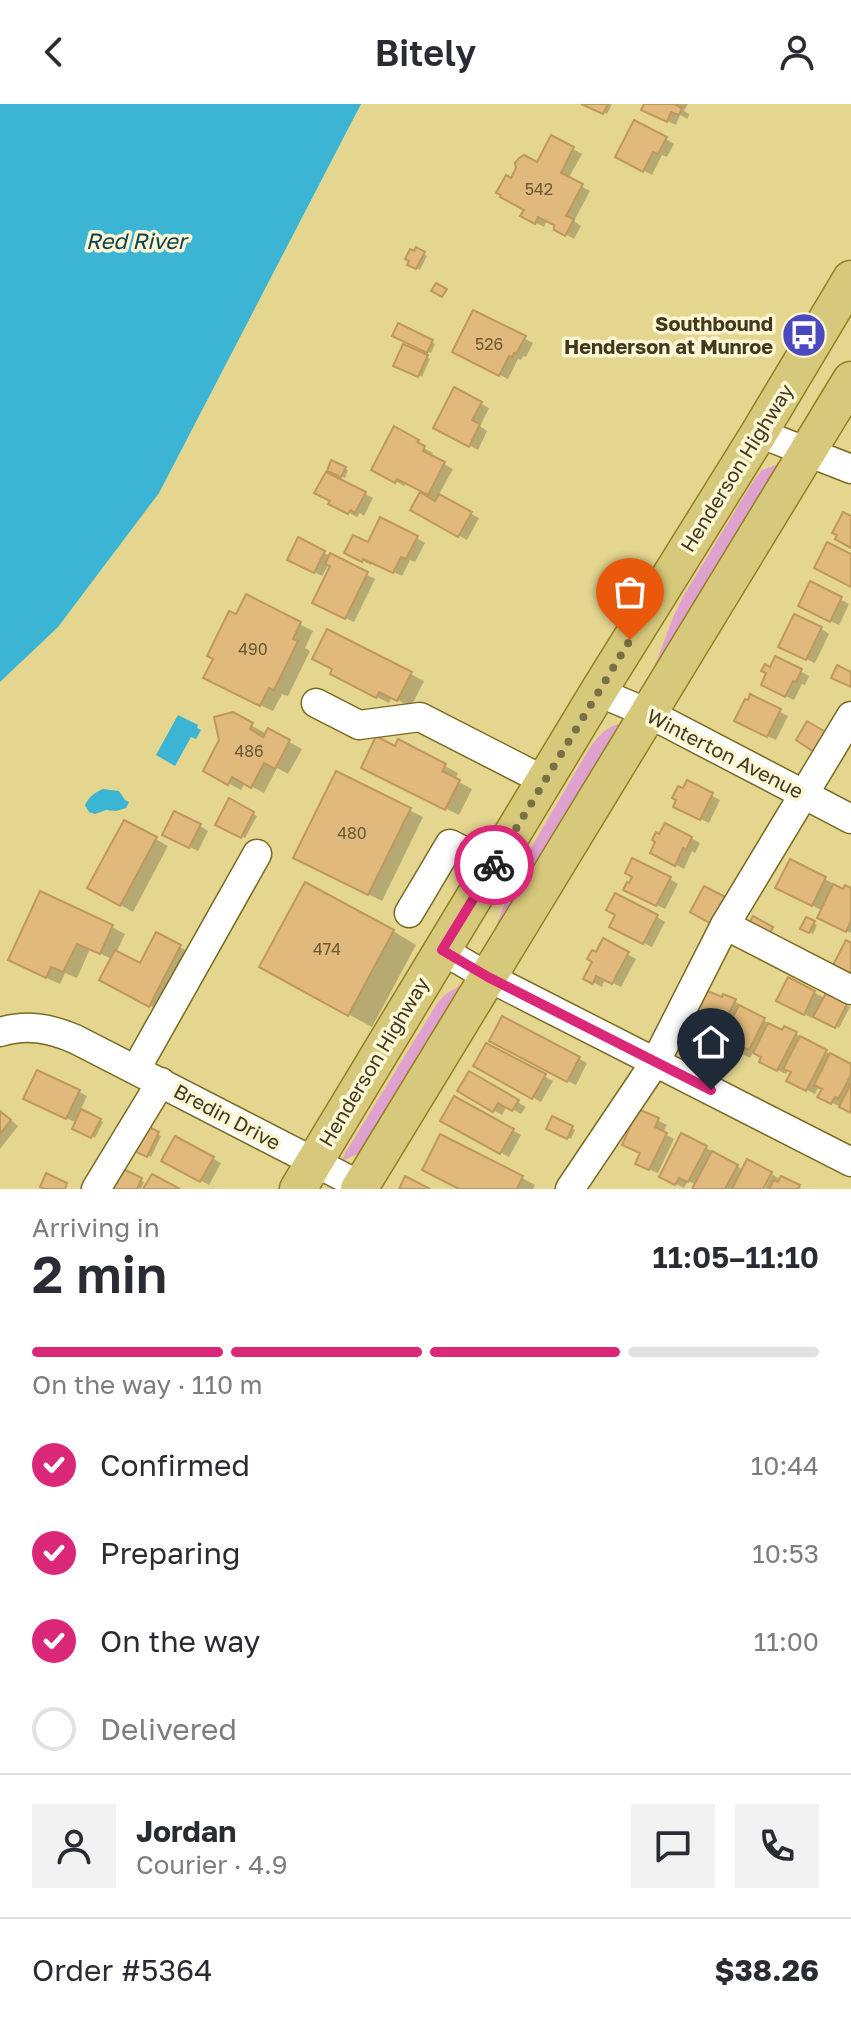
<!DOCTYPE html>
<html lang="en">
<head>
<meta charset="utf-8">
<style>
  body { margin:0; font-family:"Golos Text",sans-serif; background:#f2f2f3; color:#2b2b33; height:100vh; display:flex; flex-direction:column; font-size:30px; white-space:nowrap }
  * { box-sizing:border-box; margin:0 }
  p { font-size:26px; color:#7c7c81 }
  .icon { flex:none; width:44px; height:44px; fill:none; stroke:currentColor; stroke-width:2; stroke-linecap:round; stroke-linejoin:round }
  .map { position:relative; height:1085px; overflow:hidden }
  .panel { display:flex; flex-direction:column; background:#fff; flex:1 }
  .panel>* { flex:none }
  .pin { position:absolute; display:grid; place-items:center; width:68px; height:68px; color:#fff; margin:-82px -34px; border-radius:50% 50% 50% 0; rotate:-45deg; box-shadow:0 0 8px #0007 }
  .pin .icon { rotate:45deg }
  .courier { position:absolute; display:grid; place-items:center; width:80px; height:80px; margin:-40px; border:6px solid #db2777; border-radius:50%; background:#fff; color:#222; box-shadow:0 2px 10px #0007 }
  .head em { font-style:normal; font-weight:600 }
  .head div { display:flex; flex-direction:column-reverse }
  .head { display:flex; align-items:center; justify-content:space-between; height:136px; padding:0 32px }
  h1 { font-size:52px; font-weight:600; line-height:60px }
  .bar { display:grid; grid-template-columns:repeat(4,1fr); gap:12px 8px; align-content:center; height:96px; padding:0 32px }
  .bar i { height:10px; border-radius:6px; background:#e1e1e2 }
  .bar .selected { background:#db2777 }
  .bar p { grid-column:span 4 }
  .line { display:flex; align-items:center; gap:20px; padding:0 32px; border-top:2px solid #e1e1e2 }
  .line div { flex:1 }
  .round { display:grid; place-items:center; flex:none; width:84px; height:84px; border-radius:0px; background:#f2f2f3 }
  ol { padding:0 32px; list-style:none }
  li { display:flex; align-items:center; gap:24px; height:88px }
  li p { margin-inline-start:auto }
  li .icon { padding:8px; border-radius:50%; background:#db2777; color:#fff; stroke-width:4 }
  li:last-child { color:#7c7c81 }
  li i { width:44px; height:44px; border:4px solid #e1e1e2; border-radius:50% }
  header { display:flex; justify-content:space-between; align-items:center; height:104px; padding:0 32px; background:#fff; font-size:36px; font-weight:600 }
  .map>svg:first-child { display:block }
  .green { fill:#dfa1cd }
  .water { fill:#3bb5d3 }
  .shadow { fill:#0003 }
  .building { fill:#e1b97c; stroke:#bf985b; stroke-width:2 }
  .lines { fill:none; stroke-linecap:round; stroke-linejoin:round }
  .minor-casing { stroke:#796a23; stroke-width:31 }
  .major-casing { stroke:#928021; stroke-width:39 }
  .minor { stroke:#fff; stroke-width:28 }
  .major { stroke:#d7c97b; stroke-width:36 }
  .done { stroke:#7a7045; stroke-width:8; stroke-dasharray:0 14.4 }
  .route { stroke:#db2777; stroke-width:10 }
  .labels { text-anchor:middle; stroke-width:7; stroke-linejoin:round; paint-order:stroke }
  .number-label { font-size:16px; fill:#695a35 }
  .poi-label { font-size:20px; font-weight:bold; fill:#413a1d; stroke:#fdf6d4; text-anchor:end }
  .street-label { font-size:20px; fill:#413a1d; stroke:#fdf6d4 }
  .water-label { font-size:22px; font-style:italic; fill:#0d424f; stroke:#fdf6d4 }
</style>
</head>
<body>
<header><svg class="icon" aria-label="back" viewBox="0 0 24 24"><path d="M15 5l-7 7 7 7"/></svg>Bitely<svg class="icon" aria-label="person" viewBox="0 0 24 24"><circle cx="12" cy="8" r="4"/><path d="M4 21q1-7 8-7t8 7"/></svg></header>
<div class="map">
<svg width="851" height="1085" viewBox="0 0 851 1085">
  <rect width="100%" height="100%" fill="#e4d58f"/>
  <g class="green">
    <path d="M779,360L651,572L674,511L684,491L754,376L762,366Z"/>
    <path d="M619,620L623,624L491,836L515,771L589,645C597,634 604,624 619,620Z"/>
    <path d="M463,880L362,1048L342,1057L344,1051L438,898L446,890Z"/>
  </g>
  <g class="water">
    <path d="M0,0H361L159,389L58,523L0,578Z"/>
    <path d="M178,611L198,621L197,624L201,626L196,635L191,633L175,662L156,651Z"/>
    <path d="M103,685L119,687L125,696L129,698L126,704L116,707L106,706L95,710L89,708L85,701C89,693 95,688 103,685Z"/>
  </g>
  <g class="shadow">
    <path d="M584,0H612L607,10Z"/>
    <path d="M646,0H688L684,7L689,10L688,15L680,11L676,21L652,10Z"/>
    <path d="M552,34L582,50L568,75L590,87L574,117L581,122L574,135L556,125V121L547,116L544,123L523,112L526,105L512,76L538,60Z"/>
    <path d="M666,35L674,40L667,53L662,51L652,71L626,57Z"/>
    <path d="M417,146L427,152L420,166L410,160Z"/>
    <path d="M474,208L533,239L526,253L523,252L521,256L518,255L508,275L462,252Z"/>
    <path d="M399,222L435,240L431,249L394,232Z"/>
    <path d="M404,242L430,255L422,273L395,261Z"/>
    <path d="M455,286L489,304L480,322L487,327L478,346L436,323Z"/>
    <path d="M395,325L426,342L424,344L433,349L431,353L453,365L438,392L479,414L467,436L413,406L423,387L406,378L404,382L374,365Z"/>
    <path d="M332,359L348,366L345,374L329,366Z"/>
    <path d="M365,390L373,394L364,412L360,409L357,413L331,399Z"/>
    <path d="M417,434L425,439L415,458L410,456L402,472L372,458L371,461L347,449L369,441Z"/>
    <path d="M299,436L375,475L354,518L323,503L333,462L329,460L322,472L298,460Z"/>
    <path d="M811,480L849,500L839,521L808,506Z"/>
    <path d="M247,493L313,527L305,544L310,547L288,592L282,590L273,607L218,581L215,554Z"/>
    <path d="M821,525L829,530L815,559L789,547Z"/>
    <path d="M328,527L424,577L411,603L392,593L389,599L345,577L335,565Z"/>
    <path d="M776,554L809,572L805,581L802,580L794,596L771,585L770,566Z"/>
    <path d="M751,593L788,612L776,636L745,621L748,599Z"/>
    <path d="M232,611L267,630L269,627L302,645L288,670L277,664L264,689L245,679L241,686L205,667Z"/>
    <path d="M399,638L458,669L455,676L472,685L459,711L376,670Z"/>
    <path d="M337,670L423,713L382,797L309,761Z"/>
    <path d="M688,679L720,696L709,719L684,707V687Z"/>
    <path d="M229,697L257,712L245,734L217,720Z"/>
    <path d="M125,718L168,742L133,808L89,783Z"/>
    <path d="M200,722L208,727L198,747L164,730Z"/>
    <path d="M691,734L700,739L695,749L692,747L684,765L660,753Z"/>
    <path d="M791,757L834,780L832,782L844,788L851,786V829L828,818L823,807L786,788Z"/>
    <path d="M670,775L678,780L665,805L634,790Z"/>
    <path d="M657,813L665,818L652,843L619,827Z"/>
    <path d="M807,816L817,821L813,830L803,824Z"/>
    <path d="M112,823L125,830L116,849L140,862L157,831L193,850L162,908L114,883L112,855L90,845L77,874L65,869L60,880L23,863Z"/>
    <path d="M393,827L416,841L372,923L285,876Z"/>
    <path d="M604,837L636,855L621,883L605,875L602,883L585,874Z"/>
    <path d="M789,876L825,894L826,891L850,903L839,924L814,911L812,914L787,901Z"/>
    <path d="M724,892L743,902L742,905L772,921L771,923L783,929L796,930L851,962V1008L820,993L824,985L819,982L815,990L789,976L793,968L788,965L786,970L769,962L763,953L754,947L750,954L731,944L735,938L728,934L724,942L706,934Z"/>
    <path d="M503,915L587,959L576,981L491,937Z"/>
    <path d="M487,942L553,977L541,998L476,962Z"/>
    <path d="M470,970L526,1003L521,1010L507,1002L502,1011L459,986Z"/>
    <path d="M79,988L87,992L80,1007L103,1018L95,1034L74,1024L77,1019L34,999Z"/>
    <path d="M454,994L521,1031L509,1053L442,1016Z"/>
    <path d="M0,1007L18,1022L0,1045Z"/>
    <path d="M639,1007L667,1021L663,1029L674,1035L658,1069L646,1064L642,1049Z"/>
    <path d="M553,1015L575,1026L571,1035L549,1024Z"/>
    <path d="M143,1023L161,1032L151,1053L133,1044Z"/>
    <path d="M441,1033L522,1074L535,1081L533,1085H462Z"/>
    <path d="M176,1034L221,1059L209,1081L164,1056Z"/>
    <path d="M706,1044L714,1048L713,1050L744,1066L761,1085H695L697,1081L688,1077L684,1084L661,1072Z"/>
    <path d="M120,1066L144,1078L141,1085H111Z"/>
    <path d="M772,1070L781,1076L802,1085H765Z"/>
  </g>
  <g class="building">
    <path d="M581,0H608L603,10Z"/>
    <path d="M644,0H677L676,1L682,4L679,11L671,8L667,18L641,6Z"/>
    <path d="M634,16L667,33L658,50L653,48L643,68L615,53Z"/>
    <path d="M551,31L574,43L561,69L583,80L566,112L574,115L565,132L554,126V121L538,113L535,120L520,112L524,106L500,93L501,91L496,89L506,71L511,74L516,64L515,59L519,54L524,51L537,58Z"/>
    <path d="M416,143L425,148L416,165L407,161L409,157L405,155L410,145L414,147Z"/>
    <path d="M436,179L447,185L442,193L431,187Z"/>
    <path d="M473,206L526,232L516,250L514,249L512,253L509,252L499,272L452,248Z"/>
    <path d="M398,219L433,236L427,249L392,232Z"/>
    <path d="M403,240L428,251L418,273L393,262Z"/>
    <path d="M454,283L482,298L472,316L480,320L469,343L433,324Z"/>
    <path d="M394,322L419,336L417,338L425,342L423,347L445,358L428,391L397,375L395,379L371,366Z"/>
    <path d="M331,356L346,363L341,373L327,367Z"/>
    <path d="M326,368L366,388L355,409L351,406L348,410L328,400L330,397L314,389Z"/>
    <path d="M420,388L435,397L439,390L472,408L458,433L410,406Z"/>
    <path d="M843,408L851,412V444L835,435L837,431L832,429Z"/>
    <path d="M380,413L418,432L406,455L401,453L393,469L363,455L362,458L344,449L353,431L368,438Z"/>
    <path d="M298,433L325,447L314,469L287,456Z"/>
    <path d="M827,438L851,450V483L814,464Z"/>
    <path d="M330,449L368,468L345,515L312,499L330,462L325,460Z"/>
    <path d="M810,477L842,493L830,518L798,502Z"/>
    <path d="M246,490L301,518L293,535L298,537L274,586L269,584L260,602L203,574L213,555L207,552L229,507L236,510Z"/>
    <path d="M794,510L822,523L806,556L778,543Z"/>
    <path d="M327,525L412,568L397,597L379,588L376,594L330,570L332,565L312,555Z"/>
    <path d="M775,552L802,565L796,578L793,577L785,593L761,581L766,569L761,567L765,560L770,563Z"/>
    <path d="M837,561L851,568V583L831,574Z"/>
    <path d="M750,590L781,605L767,633L734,617L745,595L748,596Z"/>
    <path d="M233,608L253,619L250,625L263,633L268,624L290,636L275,665L264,659L251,684L232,673L228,681L203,667L219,636L214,613Z"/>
    <path d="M807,617L829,630L817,650L796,636Z"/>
    <path d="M376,632L395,642L398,635L446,660L442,667L460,676L445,706L361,664Z"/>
    <path d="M336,667L411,704L368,791L293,754Z"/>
    <path d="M687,676L713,689L700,716L673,703L676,696L672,694L678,682L683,684Z"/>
    <path d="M229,694L254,708L241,734L215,721Z"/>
    <path d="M174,707L201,720L189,744L162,731Z"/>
    <path d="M124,716L157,733L120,802L87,784Z"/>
    <path d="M665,719L692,733L686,746L683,744L675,762L650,749L655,738L652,736L656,728L659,730Z"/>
    <path d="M632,754L671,773L656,802L623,786L627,778L629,779L632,773L625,769Z"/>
    <path d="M790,755L826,773L812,802L775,784Z"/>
    <path d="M305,778L394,826L348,912L259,863Z"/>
    <path d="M833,780L843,785L845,781L851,784V817L846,828L817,814Z"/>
    <path d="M704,782L731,796L717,823L690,808Z"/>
    <path d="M40,787L113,821L100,850L77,840L63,868L51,863L46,874L8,856Z"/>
    <path d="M615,789L658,811L643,840L609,823L615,811L606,806Z"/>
    <path d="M753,812L773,823L767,836L746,825Z"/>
    <path d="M806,813L815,817L809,829L800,825Z"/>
    <path d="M156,828L181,841L149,903L99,876L115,846L140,859Z"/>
    <path d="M603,834L629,848L612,880L596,872L593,880L583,875L592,858L587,855L592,846L596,848Z"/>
    <path d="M846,836L851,839V872L832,863Z"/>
    <path d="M788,873L815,887L804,911L776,897Z"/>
    <path d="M705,886L722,893L723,890L736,895L715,939L695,930L699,922L690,918Z"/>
    <path d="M826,889L847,900L835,924L813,913Z"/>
    <path d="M739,901L765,914L749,946L745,944L741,951L729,945L733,938L723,933Z"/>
    <path d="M502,912L580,953L567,978L489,937Z"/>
    <path d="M768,919L782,926L784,922L797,928L777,967L759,958L761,953L753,949Z"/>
    <path d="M800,932L827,946L806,987L786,977L791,968L783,965Z"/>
    <path d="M486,939L546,970L532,995L473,962Z"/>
    <path d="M830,949L851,960V971L839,994L835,993L831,1000L817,993L822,985L814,981Z"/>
    <path d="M37,966L80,986L66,1015L23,995Z"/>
    <path d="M469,967L519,996L512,1007L498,999L493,1008L457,987Z"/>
    <path d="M851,979V1009L839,1003Z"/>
    <path d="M454,992L514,1025L500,1050L440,1017Z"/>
    <path d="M81,1005L101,1015L91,1034L72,1025Z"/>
    <path d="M638,1005L659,1014L655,1023L667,1029L649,1066L635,1060L640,1049L622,1041Z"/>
    <path d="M0,1007L11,1016L0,1030Z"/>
    <path d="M552,1012L573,1022L567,1035L546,1025Z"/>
    <path d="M143,1020L159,1028L147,1053L130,1045Z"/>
    <path d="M681,1029L707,1042L688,1078L679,1074L675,1081L659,1073Z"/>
    <path d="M440,1030L523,1072L517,1085H459L422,1066Z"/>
    <path d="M175,1032L214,1053L200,1078L161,1057Z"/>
    <path d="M712,1047L738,1061L725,1085H692Z"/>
    <path d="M747,1055L772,1068L763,1085H732Z"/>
    <path d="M119,1063L142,1074L137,1085H109Z"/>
    <path d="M46,1069L67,1079L65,1085H44L40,1083Z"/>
    <path d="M152,1070L180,1085H143Z"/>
    <path d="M405,1072L430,1085H399Z"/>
    <path d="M781,1072L800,1081L798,1085H769L774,1076L778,1078Z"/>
  </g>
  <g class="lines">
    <g class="minor-casing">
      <g id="minor">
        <path d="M759,329L851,365"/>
        <path d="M598,588L648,609L851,715"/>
        <path d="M316,599L359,621L420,613L545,677"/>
        <path d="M409,809L450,740L493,762"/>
        <path d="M725,821L851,886"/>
        <path d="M442,846L488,873L851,1058"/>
        <path d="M0,928C27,920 49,924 75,935L361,1082"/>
        <path d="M136,965L257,750"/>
        <path d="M96,1085L161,978"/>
        <path d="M570,1085L656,957L725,821L851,612"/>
      </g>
    </g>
    <g class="major-casing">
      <g id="major">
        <path d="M298,1085L598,588L759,329L851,175"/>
        <path d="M359,1085L851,276"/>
      </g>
    </g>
    <use href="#minor" class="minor"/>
    <use href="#major" class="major"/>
  </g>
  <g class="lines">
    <path class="done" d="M494,761L630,536"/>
    <path class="route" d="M494,761L442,846L488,873L711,986"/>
  </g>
  <defs>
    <g id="bus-disc" transform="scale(2.3)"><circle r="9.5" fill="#4a49bf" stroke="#fdf6d4"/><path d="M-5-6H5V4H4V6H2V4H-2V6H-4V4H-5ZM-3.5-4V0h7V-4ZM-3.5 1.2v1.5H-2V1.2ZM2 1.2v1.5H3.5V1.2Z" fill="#fff"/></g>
  </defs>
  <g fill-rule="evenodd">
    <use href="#bus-disc" x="804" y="231"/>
  </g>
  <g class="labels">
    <g class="number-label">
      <text x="539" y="91">542</text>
      <text x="489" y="246">526</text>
      <text x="253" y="551">490</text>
      <text x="249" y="653">486</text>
      <text x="352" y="735">480</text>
      <text x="327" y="851">474</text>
    </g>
    <g class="poi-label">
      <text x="773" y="227">Southbound<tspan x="773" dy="23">Henderson at Munroe</tspan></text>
    </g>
    <g class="street-label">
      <text transform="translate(737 364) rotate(-58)" y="7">Henderson Highway</text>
      <text transform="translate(725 650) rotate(27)" y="7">Winterton Avenue</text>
      <text transform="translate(374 958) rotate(-59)" y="7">Henderson Highway</text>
      <text transform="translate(227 1013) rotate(28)" y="7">Bredin Drive</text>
    </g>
    <g class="water-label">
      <text x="136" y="145">Red River</text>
    </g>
  </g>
</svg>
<div class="pin" style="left:630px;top:536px;background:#ea580c"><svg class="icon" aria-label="bag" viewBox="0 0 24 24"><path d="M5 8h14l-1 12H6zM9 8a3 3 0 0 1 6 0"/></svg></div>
<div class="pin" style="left:711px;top:986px;background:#1f2937"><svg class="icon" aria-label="home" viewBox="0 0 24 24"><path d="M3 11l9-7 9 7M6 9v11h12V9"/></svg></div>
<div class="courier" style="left:494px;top:761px"><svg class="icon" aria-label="bike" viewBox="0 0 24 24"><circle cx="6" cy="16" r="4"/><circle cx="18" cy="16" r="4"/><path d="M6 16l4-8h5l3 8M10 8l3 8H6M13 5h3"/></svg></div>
</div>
<section class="panel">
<div class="head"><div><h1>2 min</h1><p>Arriving in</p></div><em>11:05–11:10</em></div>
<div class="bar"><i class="selected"></i><i class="selected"></i><i class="selected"></i><i></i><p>On the way · 110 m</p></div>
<ol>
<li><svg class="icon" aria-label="check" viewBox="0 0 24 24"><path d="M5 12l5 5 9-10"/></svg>Confirmed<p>10:44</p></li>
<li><svg class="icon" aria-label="check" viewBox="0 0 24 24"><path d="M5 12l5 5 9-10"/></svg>Preparing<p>10:53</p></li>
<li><svg class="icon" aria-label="check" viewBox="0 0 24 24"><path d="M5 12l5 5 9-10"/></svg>On the way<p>11:00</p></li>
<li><i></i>Delivered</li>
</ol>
<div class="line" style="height:144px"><a class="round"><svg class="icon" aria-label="person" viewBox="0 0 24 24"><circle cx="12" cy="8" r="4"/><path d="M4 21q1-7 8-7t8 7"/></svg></a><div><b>Jordan</b><p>Courier · 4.9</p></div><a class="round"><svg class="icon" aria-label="chat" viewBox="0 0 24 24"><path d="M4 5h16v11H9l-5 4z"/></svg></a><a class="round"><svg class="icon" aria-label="phone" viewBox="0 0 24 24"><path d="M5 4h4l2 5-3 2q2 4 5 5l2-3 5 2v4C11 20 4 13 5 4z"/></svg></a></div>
<div class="line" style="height:104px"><div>Order #5364</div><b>$38.26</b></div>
</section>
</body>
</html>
